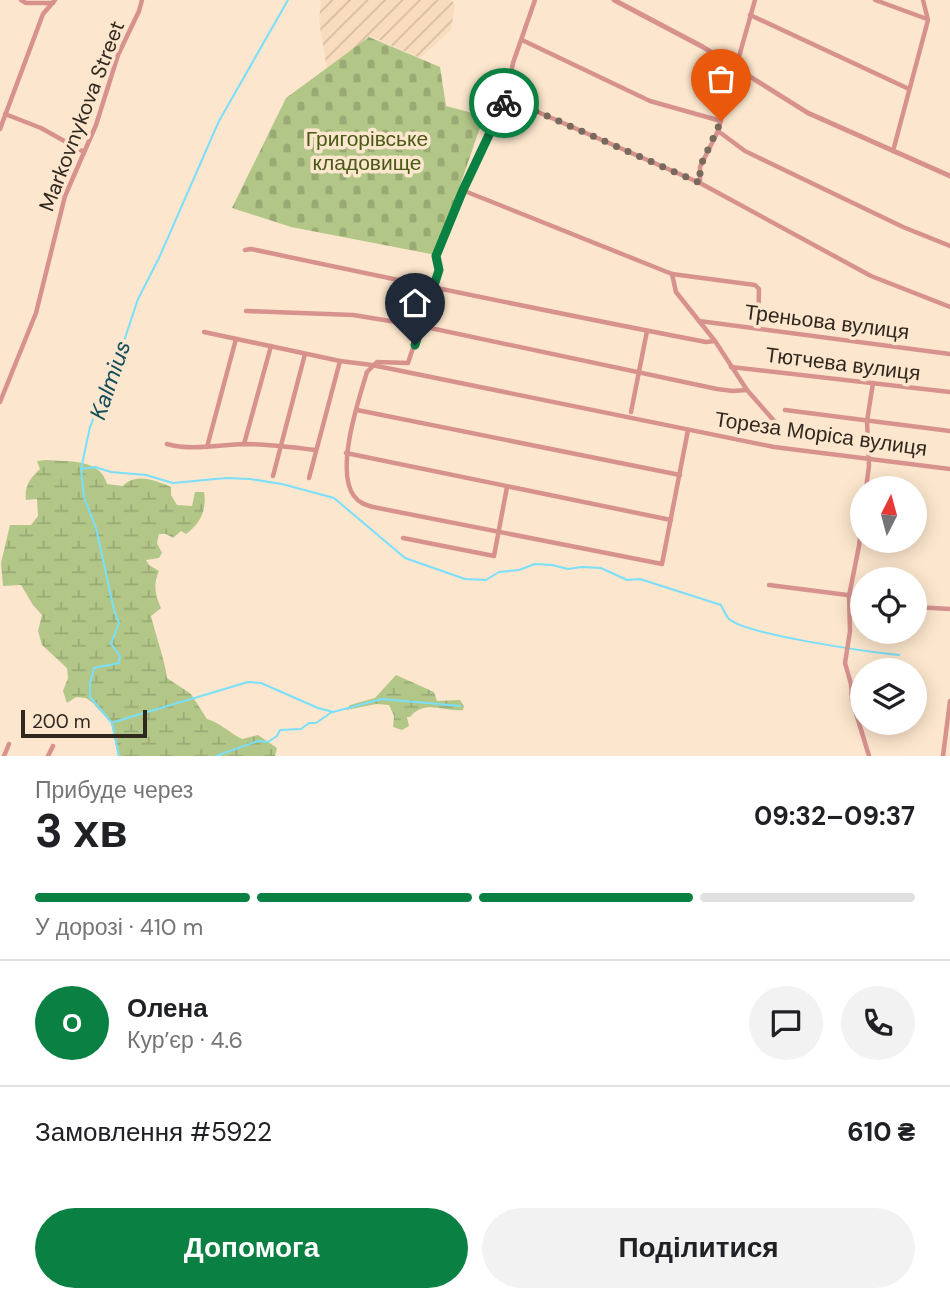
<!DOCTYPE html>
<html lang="uk">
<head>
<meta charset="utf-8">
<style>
  body { margin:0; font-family:"DM Sans",sans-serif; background:#f2f2f2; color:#202124; height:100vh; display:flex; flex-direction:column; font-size:26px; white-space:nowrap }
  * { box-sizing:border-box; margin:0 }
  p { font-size:23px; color:#757577 }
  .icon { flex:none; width:38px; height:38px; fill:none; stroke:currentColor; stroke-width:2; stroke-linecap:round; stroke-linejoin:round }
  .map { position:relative; height:756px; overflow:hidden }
  .panel { display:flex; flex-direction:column; background:#fff; flex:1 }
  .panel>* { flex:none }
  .needle { width:46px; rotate:6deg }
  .fabs { position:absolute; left:850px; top:476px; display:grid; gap:14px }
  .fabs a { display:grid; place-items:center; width:77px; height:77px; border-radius:50%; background:#fff; box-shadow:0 4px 18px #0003; font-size:35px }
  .scale { position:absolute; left:21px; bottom:18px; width:126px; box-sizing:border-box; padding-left:7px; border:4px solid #30281f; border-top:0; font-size:19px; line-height:24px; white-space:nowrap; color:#30281f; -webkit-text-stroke:5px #fce6cd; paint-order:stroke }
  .pin { position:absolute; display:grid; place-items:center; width:60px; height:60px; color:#fff; margin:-72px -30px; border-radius:50% 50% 50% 0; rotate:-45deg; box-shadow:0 0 7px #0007 }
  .pin .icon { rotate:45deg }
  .courier { position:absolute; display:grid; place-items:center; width:70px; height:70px; margin:-35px; border:5px solid #0b8043; border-radius:50%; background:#fff; color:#222; box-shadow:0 2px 9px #0007 }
  .head em { font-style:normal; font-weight:700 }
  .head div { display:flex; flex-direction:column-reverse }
  .head { display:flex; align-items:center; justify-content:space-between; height:119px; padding:0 35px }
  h1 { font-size:46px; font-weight:700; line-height:52px }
  .bar { display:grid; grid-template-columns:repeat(4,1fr); gap:10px 7px; align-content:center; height:84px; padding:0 35px }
  .bar i { height:9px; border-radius:5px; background:#e0e0e0 }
  .bar .on { background:#0b8043 }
  .bar p { grid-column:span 4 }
  .line { display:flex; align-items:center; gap:18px; padding:0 35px; border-top:2px solid #e0e0e0 }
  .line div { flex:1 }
  .round { display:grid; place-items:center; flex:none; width:74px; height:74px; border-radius:37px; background:#f2f2f2 }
  .button { display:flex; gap:14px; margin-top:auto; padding:14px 35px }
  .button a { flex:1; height:80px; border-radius:42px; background:#0b8043; color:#fff; font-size:28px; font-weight:700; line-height:80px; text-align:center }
  .button a+a { background:#f2f2f2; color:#202124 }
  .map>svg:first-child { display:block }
  .industrial { fill:url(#industrial-furrows) }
  .wetland { fill:url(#wetland-marsh) }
  .cemetery { fill:url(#cemetery-stones) }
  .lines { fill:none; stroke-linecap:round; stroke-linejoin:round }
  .stream { stroke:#79dffb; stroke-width:2 }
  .minor { stroke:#d7928e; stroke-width:4.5 }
  .tertiary { stroke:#d7928e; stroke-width:5 }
  .done { stroke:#776a5c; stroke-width:7; stroke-dasharray:0 12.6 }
  .route { stroke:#0b8043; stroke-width:9 }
  .labels { text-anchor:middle; stroke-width:7; stroke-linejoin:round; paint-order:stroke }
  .street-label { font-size:21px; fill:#30281f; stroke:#fce6cd }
  .park-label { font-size:21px; fill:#485a14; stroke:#fce6cd }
  .water-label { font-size:23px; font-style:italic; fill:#124e5c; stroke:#fce6cd }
</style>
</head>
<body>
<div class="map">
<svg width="950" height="756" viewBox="0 0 950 756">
  <defs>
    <pattern id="industrial-furrows" width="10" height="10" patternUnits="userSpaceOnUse" patternTransform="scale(1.75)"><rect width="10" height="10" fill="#f8dcbd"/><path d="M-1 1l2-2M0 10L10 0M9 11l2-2" fill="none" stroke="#d5bda2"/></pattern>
    <pattern id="wetland-marsh" width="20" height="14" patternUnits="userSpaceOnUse" patternTransform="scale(1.75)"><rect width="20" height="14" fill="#b2c688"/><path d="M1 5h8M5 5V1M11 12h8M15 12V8" fill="none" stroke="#99aa75"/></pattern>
    <pattern id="cemetery-stones" width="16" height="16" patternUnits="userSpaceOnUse" patternTransform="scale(1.75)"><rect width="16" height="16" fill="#b2c688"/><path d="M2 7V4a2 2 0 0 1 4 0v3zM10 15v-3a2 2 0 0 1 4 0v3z" fill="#99aa75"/></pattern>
  </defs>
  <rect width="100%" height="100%" fill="#fce6cd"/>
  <path class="industrial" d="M321,0H451L455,4L451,30L420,58L370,36L327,69L319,21Z"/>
  <g class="wetland">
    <path d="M46,460C68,462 100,458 107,484L123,486C136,472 156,481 171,487V495L177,505L192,506L195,492H204C207,509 201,523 186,534L181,531L173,538L166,534H159L157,543L162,553L159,558L146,560L149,565L159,571C153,584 155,595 161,608L151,616C156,637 164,657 167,678L191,694L207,719C221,723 229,733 242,739L258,735L277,748L275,756H118L111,723L93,703L86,698L76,697L67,703L63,691L68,678L67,668L42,645L38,631L42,615L33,605L21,585L3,586L1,563L10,525H31L38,516L37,499L26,500C24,487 30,478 40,469L37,461Z"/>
    <path d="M396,675L434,692L437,701L460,700L464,706L463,710C443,712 425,699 410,717H407L409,726L402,730L393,727L394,716L389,705L376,704L346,710L350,705L375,698Z"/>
  </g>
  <path class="cemetery" d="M369,37L440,67L446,106L484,116L436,255L291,227L232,208L286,98Z"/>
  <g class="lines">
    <g class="stream">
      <path d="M81,469L95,467L111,472L146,475L173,483L226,478L250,479L282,484L334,498L405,558L465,579L486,580L499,572L519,570L535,564L552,565L568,569L582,567L601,568L627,580L640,579L721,605C723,609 726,616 729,619C747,635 870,652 899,655"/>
      <path d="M114,722L248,682L261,683L318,708L333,712L382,699L460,706"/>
      <path d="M119,756L112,723L90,697V684L94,668L119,663L120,656L111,644L119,623L114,610L96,528L84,497L81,469L90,427L119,356L138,299L159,258L219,121L288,0"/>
      <path d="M216,756L258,741L268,742L277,736L280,730L301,729L309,723H316L332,712"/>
    </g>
    <g class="minor">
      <path d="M21,0L26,3H53"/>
      <path d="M535,0L513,63L506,98L462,190L436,255L439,270L408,363L377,362L367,372C358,401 335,471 354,496C359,503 366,505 373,507L662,564L688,430"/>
      <path d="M875,0L927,19"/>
      <path d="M750,15L909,89"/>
      <path d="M522,40L650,101L721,121"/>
      <path d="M506,98L700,183L871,276L950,307"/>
      <path d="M5,114L41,128L84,152"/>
      <path d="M0,129L43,14L55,0"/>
      <path d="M718,131L745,151L903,227L950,246"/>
      <path d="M893,151L928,20L923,0"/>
      <path d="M700,183V167L718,131L755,0"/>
      <path d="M462,190L672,274L755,285L759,289L758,329"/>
      <path d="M245,250L251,249C402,281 554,313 706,342L715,341"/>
      <path d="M672,274L676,292L715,341L747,390L776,423"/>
      <path d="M246,311L353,315L421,326L717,389L733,391L747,390"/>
      <path d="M699,321L950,354"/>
      <path d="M204,332L340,361L372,365L774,447L950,469"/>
      <path d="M731,367L950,392"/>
      <path d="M0,402L36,313L65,196L96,125L118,55L139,11L142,0"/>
      <path d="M357,410L680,475"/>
      <path d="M785,410L950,431"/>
      <path d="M631,412L647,331"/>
      <path d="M167,444C191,451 218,445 244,444C268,444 292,447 315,450"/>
      <path d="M244,444L271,346"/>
      <path d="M207,447L236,339"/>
      <path d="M346,453L671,520"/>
      <path d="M273,476L305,354"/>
      <path d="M309,478L340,361"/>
      <path d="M866,488L869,466L867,421L873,383"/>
      <path d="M863,511L859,546L849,596L850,631L845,663L851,684L852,700L869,756"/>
      <path d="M403,538L494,556L507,487"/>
      <path d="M769,585L863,597"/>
      <path d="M915,607L950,609"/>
      <path d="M4,756L9,744"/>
      <path d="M48,756L53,746"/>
      <path d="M943,756L950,701"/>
    </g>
    <path class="tertiary" d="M614,0L703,47L808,113L950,176"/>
  </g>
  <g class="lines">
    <path class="done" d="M504,103L506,98L700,183V167L721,121"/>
    <path class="route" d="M415,345L439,270L436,256L463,190L504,103"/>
  </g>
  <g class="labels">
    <g class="street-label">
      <text transform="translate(82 116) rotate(-69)" y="7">Markovnykova Street</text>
      <text transform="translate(827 322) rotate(7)" y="7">Треньова вулиця</text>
      <text transform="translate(843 364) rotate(7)" y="7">Тютчева вулиця</text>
      <text transform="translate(821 434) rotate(8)" y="7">Тореза Моріса вулиця</text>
    </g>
    <g class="park-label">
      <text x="367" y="146">Григорівське<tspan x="367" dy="24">кладовище</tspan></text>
    </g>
    <g class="water-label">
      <text transform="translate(110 380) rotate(-71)" y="8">Kalmius</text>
    </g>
  </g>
</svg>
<div class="fabs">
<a><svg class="needle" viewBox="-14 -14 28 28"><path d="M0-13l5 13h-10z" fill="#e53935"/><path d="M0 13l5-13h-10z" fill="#757577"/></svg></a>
<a><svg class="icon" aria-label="locate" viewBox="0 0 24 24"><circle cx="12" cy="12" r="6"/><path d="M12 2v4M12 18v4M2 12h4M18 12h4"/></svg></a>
<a><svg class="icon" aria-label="layers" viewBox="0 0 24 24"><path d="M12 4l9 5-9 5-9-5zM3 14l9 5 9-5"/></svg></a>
</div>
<div class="scale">200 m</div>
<div class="pin" style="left:721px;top:121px;background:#ea580c"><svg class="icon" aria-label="bag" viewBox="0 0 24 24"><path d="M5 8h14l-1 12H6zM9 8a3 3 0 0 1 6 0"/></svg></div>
<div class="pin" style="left:415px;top:345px;background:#1f2937"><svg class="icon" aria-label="home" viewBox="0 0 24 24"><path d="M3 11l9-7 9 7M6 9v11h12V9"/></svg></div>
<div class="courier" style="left:504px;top:103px"><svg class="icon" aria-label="bike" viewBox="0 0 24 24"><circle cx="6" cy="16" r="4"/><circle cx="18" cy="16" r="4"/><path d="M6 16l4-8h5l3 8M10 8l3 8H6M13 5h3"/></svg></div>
</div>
<section class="panel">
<div class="head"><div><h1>3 хв</h1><p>Прибуде через</p></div><em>09:32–09:37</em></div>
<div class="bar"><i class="on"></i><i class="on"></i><i class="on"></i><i></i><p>У дорозі · 410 m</p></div>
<div class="line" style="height:126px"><b class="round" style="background:#0b8043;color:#fff">О</b><div><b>Олена</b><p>Кур’єр · 4.6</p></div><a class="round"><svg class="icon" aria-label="chat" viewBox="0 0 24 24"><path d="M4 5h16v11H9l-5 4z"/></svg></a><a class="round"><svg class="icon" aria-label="phone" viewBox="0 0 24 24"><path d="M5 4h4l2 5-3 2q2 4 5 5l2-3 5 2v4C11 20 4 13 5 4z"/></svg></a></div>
<div class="line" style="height:91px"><div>Замовлення #5922</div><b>610 ₴</b></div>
<div class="button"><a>Допомога</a><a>Поділитися</a></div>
</section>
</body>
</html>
